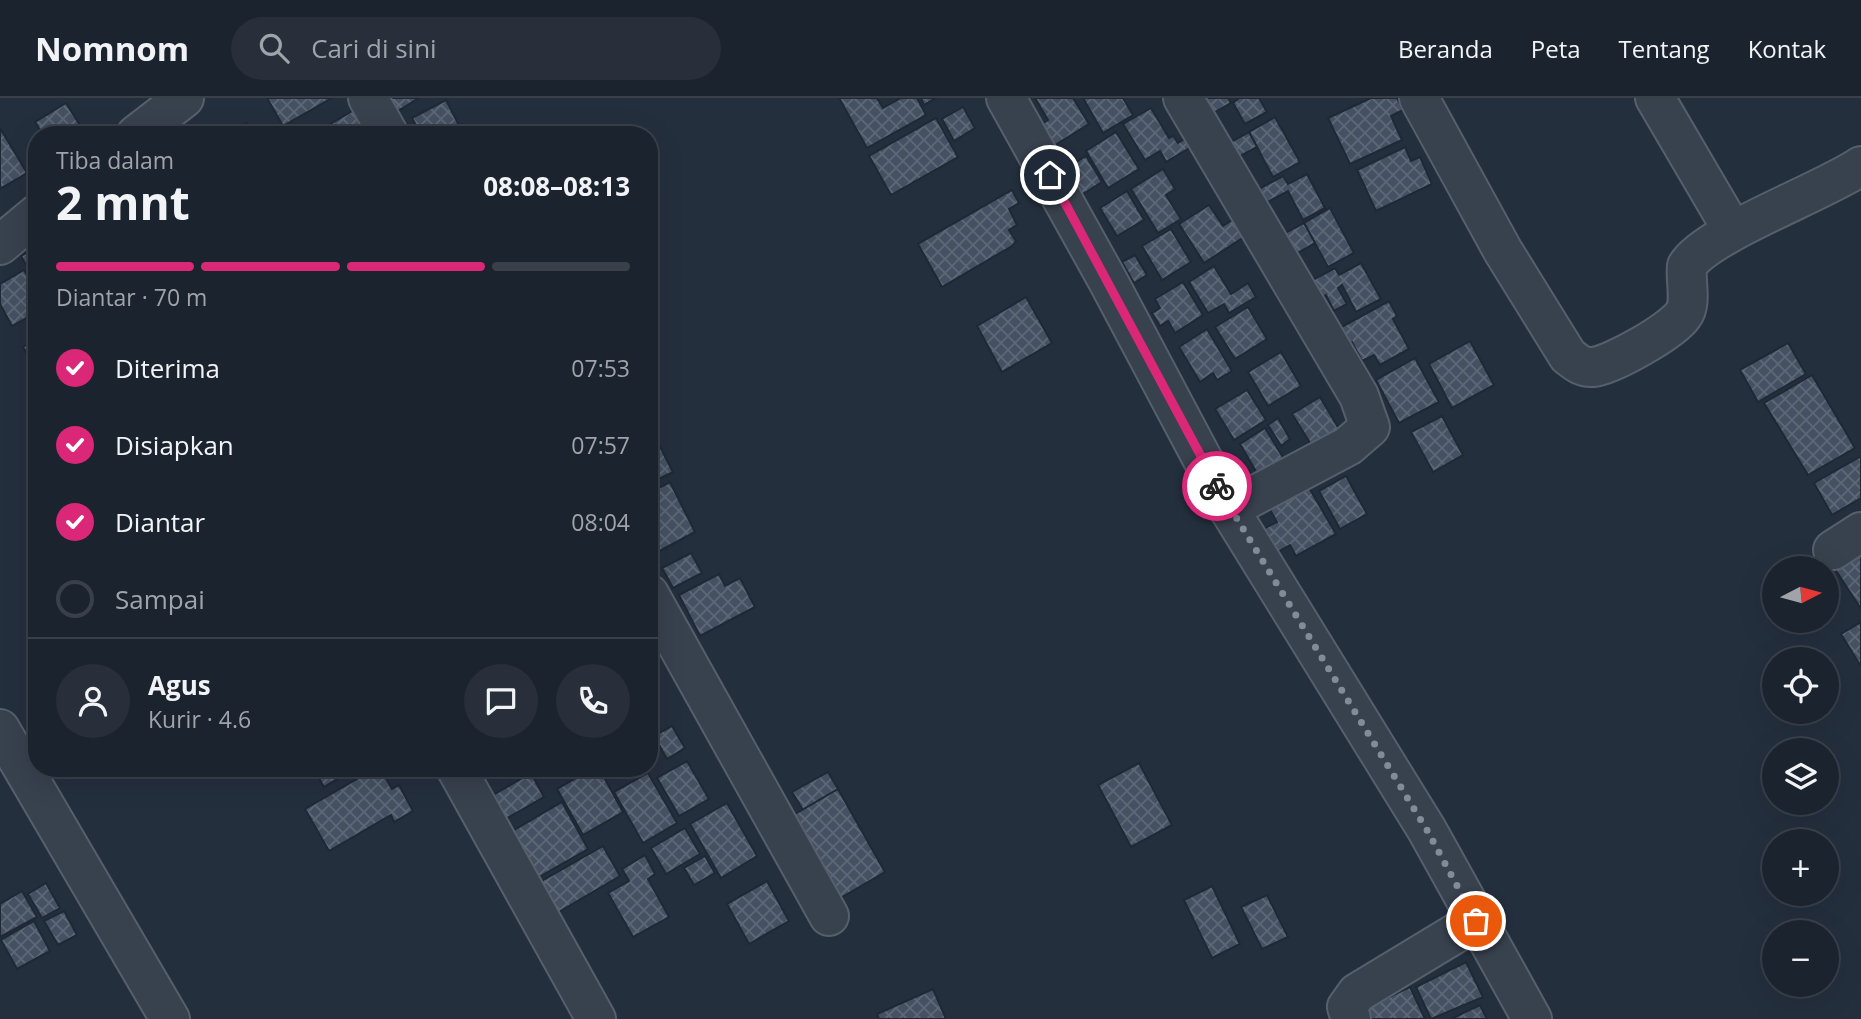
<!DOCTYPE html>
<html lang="id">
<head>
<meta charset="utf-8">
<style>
  body { margin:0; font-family:"Open Sans",sans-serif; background:#282f3a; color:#f1f3f6; height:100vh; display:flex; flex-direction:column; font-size:26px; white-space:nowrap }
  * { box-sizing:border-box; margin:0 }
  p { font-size:23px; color:#a0a4aa }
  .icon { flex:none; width:38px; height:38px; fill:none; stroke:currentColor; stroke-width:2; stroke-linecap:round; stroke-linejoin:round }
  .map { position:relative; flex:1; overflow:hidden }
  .panel { position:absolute; left:28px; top:28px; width:630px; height:651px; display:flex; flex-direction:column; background:#1b232e; border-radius:28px; box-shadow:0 7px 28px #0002,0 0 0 2px #39404a }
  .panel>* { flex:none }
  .needle { width:46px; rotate:84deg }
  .fabs { position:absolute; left:1762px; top:458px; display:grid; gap:14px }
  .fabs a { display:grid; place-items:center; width:77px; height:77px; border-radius:50%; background:#1b232e; box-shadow:0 7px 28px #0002,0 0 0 2px #39404a; font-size:35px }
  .pin { position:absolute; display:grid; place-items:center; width:60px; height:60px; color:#fff; margin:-30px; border:4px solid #fff; border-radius:50%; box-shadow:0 2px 7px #0007 }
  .courier { position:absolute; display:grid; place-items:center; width:70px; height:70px; margin:-35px; border:5px solid #db2777; border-radius:50%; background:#fff; color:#222; box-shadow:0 2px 9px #0007 }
  .overview em { font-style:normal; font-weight:700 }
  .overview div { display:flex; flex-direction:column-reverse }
  .overview { display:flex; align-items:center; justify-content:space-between; height:119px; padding:0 28px }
  h1 { font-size:46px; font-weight:700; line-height:52px }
  .bar { display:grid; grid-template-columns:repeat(4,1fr); gap:10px 7px; align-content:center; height:84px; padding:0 28px }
  .bar i { height:9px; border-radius:5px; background:#39404a }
  .bar .current { background:#db2777 }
  .bar p { grid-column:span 4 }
  .line { display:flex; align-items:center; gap:18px; padding:0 28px; border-top:2px solid #39404a }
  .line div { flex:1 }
  .round { display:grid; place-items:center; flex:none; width:74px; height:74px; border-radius:37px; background:#282f3a }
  ol { padding:0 28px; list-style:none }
  li { display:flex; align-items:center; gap:21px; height:77px }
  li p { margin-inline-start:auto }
  li .icon { padding:7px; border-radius:50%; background:#db2777; color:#fff; stroke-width:4 }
  li:last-child { color:#a0a4aa }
  li i { width:38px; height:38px; border:4px solid #39404a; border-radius:50% }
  header { display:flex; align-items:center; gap:42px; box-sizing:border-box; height:98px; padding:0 35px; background:#1b232e; border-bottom:2px solid #39404a }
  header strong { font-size:33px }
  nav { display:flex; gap:38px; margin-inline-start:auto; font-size:24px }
  .search { width:490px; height:63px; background:#282f3a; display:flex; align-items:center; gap:18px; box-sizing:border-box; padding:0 24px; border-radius:38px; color:#a0a4aa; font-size:26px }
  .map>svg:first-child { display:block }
  .building { fill:url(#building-cross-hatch); stroke:#1f2835; stroke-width:2 }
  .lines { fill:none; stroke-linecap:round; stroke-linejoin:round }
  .minor-casing { stroke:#565f6c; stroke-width:42 }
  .minor { stroke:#38414e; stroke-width:38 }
  .done { stroke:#828b98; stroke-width:7; stroke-dasharray:0 12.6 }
  .route { stroke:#db2777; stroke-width:9 }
</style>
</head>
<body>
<header>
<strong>Nomnom</strong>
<div class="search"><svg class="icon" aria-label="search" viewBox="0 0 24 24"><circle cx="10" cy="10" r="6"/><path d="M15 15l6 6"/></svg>Cari di sini</div>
<nav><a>Beranda</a><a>Peta</a><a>Tentang</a><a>Kontak</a></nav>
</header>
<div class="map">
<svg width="1861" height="921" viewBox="0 0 1861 921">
  <defs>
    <pattern id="building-cross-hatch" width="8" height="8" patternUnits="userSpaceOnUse" patternTransform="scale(1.75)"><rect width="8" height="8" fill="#455162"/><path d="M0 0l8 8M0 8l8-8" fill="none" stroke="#5d6877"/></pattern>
  </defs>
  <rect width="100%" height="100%" fill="#242f3e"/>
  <g class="building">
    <path d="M267,0H332L283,28Z"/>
    <path d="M384,0H419L393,16Z"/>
    <path d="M839,0H877L883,10L901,0H917L926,17L867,50Z"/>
    <path d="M921,0H936L924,7Z"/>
    <path d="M1035,0H1073L1089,26L1047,52L1034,31L1048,22Z"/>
    <path d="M1083,0H1123L1133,17L1103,35Z"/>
    <path d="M1196,0H1228L1231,5L1206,19Z"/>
    <path d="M1259,0L1267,14L1245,26L1233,5L1239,0Z"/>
    <path d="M1371,0H1397L1403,12L1391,18L1402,42L1350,66L1328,20Z"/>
    <path d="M446,2L464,37H421L412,20Z"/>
    <path d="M66,5L86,37H43L35,24Z"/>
    <path d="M963,9L975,30L954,43L942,21Z"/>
    <path d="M1151,10L1169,40L1173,38L1178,45L1191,37L1196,46L1166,64L1160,53L1145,62L1123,26Z"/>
    <path d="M354,12L368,37H312Z"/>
    <path d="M1275,19L1300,64L1273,79L1249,34Z"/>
    <path d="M936,20L958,59L891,97L869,58Z"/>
    <path d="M246,25L253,37H225Z"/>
    <path d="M0,30L27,75L0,91Z"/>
    <path d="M1116,34L1139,71L1108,90L1086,53Z"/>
    <path d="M1249,34L1257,49L1233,62L1225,47Z"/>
    <path d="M1405,49L1411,63L1420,59L1432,86L1376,113L1357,72Z"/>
    <path d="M1086,58L1102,84L1075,101L1059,75Z"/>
    <path d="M1163,71L1175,91L1166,97L1181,121L1158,135L1131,91Z"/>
    <path d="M1307,76L1325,110L1303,122L1288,93L1264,106L1257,92L1283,78L1288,86Z"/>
    <path d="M1012,92L1019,105L1009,111L1017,127L1009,132L1016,143L1012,148L942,189L918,146Z"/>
    <path d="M1127,93L1144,122L1117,138L1100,110Z"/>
    <path d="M1209,107L1223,128L1234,121L1244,139L1204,165L1179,126Z"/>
    <path d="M1330,110L1354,155L1328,169L1304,125Z"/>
    <path d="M1304,125L1315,145L1292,158L1281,137Z"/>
    <path d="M1171,131L1191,164L1162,182L1142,148Z"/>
    <path d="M37,149V187L21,158Z"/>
    <path d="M1135,157L1147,177L1134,185L1122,164Z"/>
    <path d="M1361,165L1381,201L1356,214L1342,187L1338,190L1347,206L1334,213L1326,197L1316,202L1307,185L1335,170L1339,177Z"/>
    <path d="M1214,168L1231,196L1248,185L1256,199L1229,215L1224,206L1208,215L1189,184Z"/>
    <path d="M24,172L37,194V214L12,228L0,206V186Z"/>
    <path d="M1183,184L1203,217L1175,235L1168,223L1160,228L1152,215L1160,210L1155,201Z"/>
    <path d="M1026,199L1052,245L1002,274L977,228Z"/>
    <path d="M1389,203L1397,218L1393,221L1409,251L1380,267L1374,257L1362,263L1352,244L1344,247L1336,232Z"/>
    <path d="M1248,209L1267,241L1235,261L1215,229Z"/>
    <path d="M1207,231L1232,273L1217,282L1213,275L1200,284L1179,249Z"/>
    <path d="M37,241V274L23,249Z"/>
    <path d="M1470,243L1494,287L1452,310L1429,266Z"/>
    <path d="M1788,245L1806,276L1758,304L1740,272Z"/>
    <path d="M1281,254L1301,288L1268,308L1248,274Z"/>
    <path d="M1415,260L1439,304L1399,325L1376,282Z"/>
    <path d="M1812,277L1855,350L1808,377L1764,305Z"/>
    <path d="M1247,292L1266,322L1234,342L1215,311Z"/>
    <path d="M1320,299L1339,331L1312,348L1292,316Z"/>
    <path d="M1442,318L1463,357L1433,374L1411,334Z"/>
    <path d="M1278,320L1290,341L1281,348L1268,327Z"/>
    <path d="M1265,330L1287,366L1261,382L1240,346Z"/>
    <path d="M656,341L673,374L649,386V345Z"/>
    <path d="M1861,358V400L1832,417L1814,385Z"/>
    <path d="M1346,378L1367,416L1340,431L1319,393Z"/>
    <path d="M670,384L695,434L654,456L649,447V395Z"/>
    <path d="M1308,388L1336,436L1296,458L1290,447L1276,455L1263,431L1277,424L1269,410Z"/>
    <path d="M1856,452L1861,460V511L1833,468Z"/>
    <path d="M691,455L702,475L673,490L662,470Z"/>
    <path d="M719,476L725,488L740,480L755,509L700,538L679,497Z"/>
    <path d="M1861,524V566L1860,567L1841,536Z"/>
    <path d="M672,628L685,650L667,661L654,638Z"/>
    <path d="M687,663L709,701L679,718L657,680Z"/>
    <path d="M1139,665L1172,727L1131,749L1098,687Z"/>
    <path d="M313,670H355L324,689Z"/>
    <path d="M376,670H380L392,691L399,687L413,713L394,724L391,717L329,753L305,711Z"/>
    <path d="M594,670H599L623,714L583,737L557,691Z"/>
    <path d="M828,674L838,691L803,712L792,694Z"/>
    <path d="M531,675L544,699L502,723L488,700Z"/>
    <path d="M648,675L677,725L643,745L614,694Z"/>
    <path d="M838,691L885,774L837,802L790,719Z"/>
    <path d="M562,704L588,751L525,787L499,741Z"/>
    <path d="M727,705L757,758L721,780L690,726Z"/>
    <path d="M685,730L700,756L666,776L651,750Z"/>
    <path d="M603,748L620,778L557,815L540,784Z"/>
    <path d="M645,757L655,776L648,781L669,819L633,839L608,795L629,783L622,771Z"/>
    <path d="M705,758L715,775L694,787L684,770Z"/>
    <path d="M767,783L789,823L749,846L727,806Z"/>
    <path d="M46,785L60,810L42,820L28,796Z"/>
    <path d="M1212,788L1240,846L1212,860L1184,802Z"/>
    <path d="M22,793L37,819L0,839V806Z"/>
    <path d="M1267,797L1288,839L1262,851L1241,809Z"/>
    <path d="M64,813L77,837L58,847L44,823Z"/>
    <path d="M34,823L50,853L17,871L1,842Z"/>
    <path d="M1466,864L1483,899L1431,921L1416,889Z"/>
    <path d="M1410,889L1425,921H1369L1364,911Z"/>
    <path d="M933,891L946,921H879L877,916Z"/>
    <path d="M1480,907L1487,921H1451Z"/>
  </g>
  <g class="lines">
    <g class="minor-casing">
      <g id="minor">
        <path d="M368,0L389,37"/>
        <path d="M1006,0L1108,183L1229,411L1348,348L1370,329L1359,298L1183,0"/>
        <path d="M1419,0L1503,153L1568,258C1576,264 1582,270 1593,269C1612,267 1672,233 1683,217C1692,206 1685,181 1687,168C1706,136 1823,94 1861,68"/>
        <path d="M1655,0L1733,133"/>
        <path d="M136,37L184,0"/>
        <path d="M0,147L37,116"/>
        <path d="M1229,411L1427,732L1532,921"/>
        <path d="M1833,452L1861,434"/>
        <path d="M649,496L829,818"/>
        <path d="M0,631L170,921"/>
        <path d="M456,670L596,921"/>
        <path d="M1351,921L1347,909L1357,895L1476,823"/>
      </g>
    </g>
    <use href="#minor" class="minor"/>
  </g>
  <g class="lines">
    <path class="done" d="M1217,388L1427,732L1476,823"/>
    <path class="route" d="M1050,77L1217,388"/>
  </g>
</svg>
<div class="fabs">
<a><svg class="needle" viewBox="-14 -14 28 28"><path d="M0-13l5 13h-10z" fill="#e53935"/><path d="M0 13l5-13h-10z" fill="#a0a4aa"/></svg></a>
<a><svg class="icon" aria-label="locate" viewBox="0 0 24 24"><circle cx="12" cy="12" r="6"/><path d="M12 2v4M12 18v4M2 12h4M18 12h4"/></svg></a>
<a><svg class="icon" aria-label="layers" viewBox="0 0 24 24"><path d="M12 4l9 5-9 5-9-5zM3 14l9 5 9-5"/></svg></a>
<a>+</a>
<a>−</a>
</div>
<div class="pin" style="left:1476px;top:823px;background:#ea580c"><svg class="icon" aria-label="bag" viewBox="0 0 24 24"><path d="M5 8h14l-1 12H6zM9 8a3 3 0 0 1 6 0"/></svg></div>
<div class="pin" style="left:1050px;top:77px;background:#1f2937"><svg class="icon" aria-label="home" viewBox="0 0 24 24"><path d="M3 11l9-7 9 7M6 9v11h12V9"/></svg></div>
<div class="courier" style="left:1217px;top:388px"><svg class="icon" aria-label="bike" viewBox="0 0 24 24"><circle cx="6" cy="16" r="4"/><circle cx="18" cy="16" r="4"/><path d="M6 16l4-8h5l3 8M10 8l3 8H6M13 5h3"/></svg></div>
<section class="panel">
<div class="overview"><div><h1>2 mnt</h1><p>Tiba dalam</p></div><em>08:08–08:13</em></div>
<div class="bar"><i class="current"></i><i class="current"></i><i class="current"></i><i></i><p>Diantar · 70 m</p></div>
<ol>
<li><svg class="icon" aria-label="check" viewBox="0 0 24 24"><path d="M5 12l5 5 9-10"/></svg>Diterima<p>07:53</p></li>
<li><svg class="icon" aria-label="check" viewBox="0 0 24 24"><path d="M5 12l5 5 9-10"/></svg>Disiapkan<p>07:57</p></li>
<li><svg class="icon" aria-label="check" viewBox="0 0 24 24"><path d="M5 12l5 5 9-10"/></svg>Diantar<p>08:04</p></li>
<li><i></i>Sampai</li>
</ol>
<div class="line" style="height:126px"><a class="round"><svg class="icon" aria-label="person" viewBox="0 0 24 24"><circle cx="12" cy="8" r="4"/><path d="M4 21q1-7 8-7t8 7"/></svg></a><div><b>Agus</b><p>Kurir · 4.6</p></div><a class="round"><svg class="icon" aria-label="chat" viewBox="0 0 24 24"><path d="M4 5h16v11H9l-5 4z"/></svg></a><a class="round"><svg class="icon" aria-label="phone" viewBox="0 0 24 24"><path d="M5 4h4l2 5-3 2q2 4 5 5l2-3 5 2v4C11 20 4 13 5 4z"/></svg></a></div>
</section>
</div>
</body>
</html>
